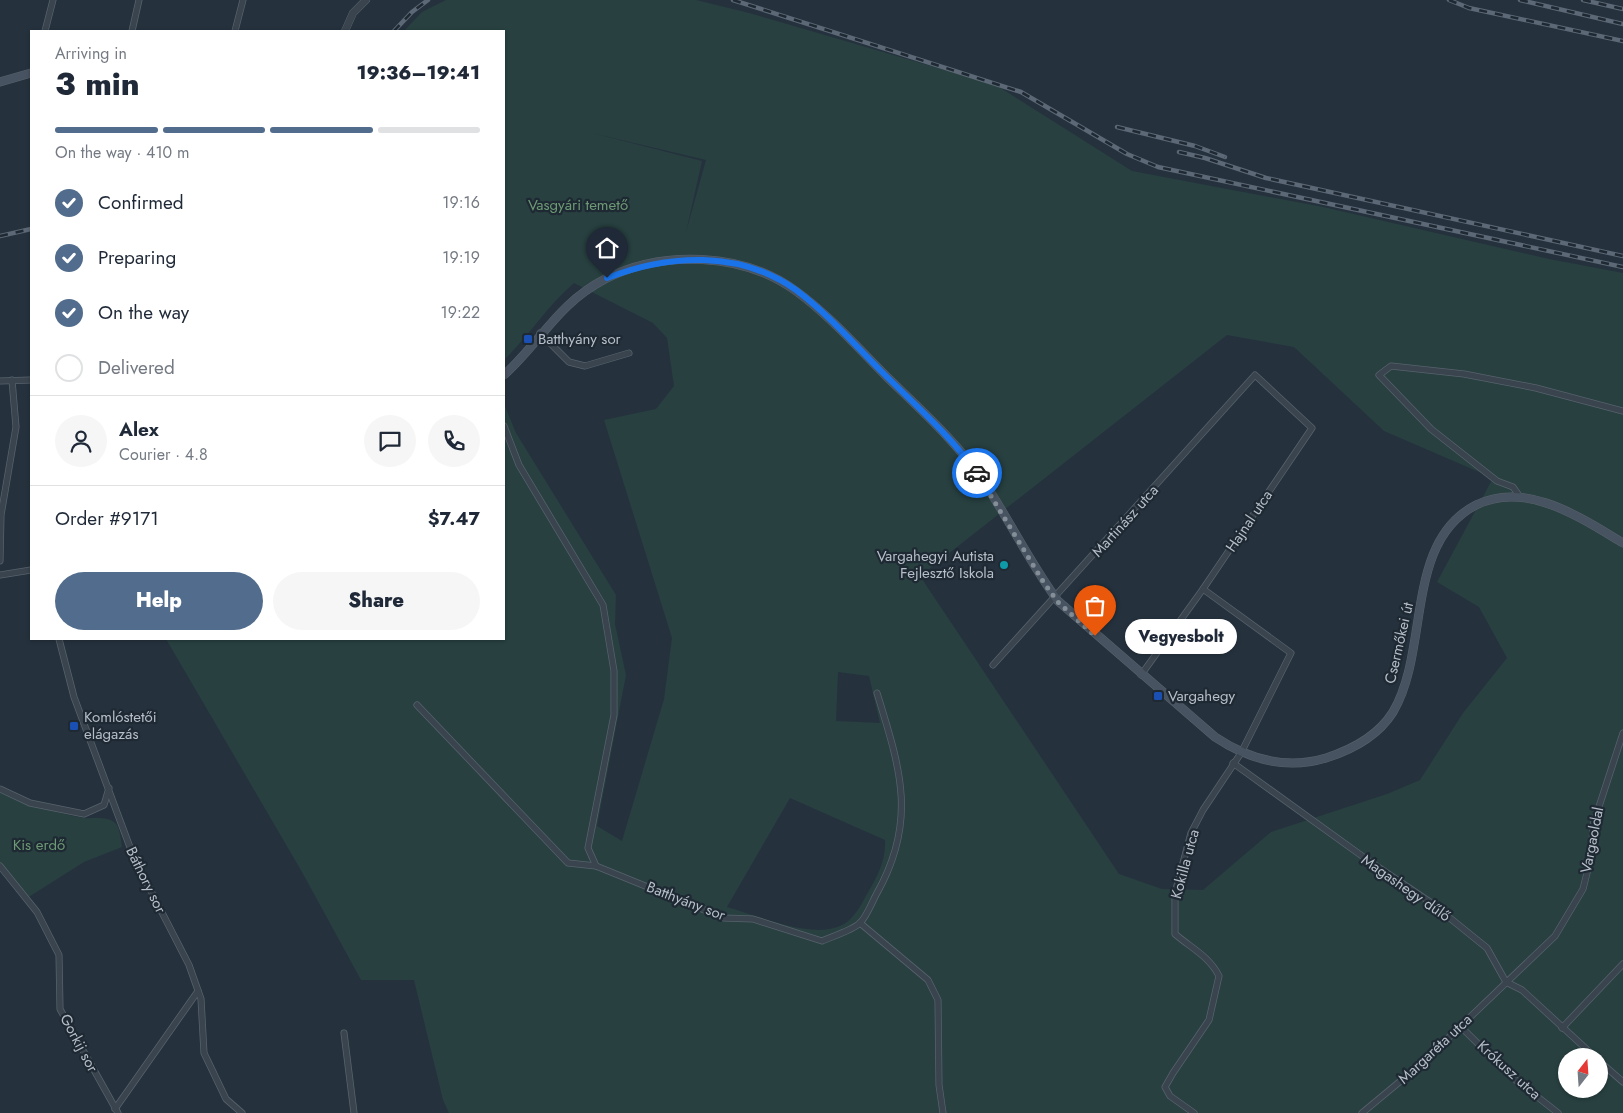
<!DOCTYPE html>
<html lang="en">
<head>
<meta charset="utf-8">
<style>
  body { margin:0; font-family:Jost,sans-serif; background:#f6f6f7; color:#1f2937; height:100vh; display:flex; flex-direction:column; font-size:19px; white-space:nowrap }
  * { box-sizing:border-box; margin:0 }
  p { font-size:16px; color:#747a83 }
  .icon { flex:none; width:28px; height:28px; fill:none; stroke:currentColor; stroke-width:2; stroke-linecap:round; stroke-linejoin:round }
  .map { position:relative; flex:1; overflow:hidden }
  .side { position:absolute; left:30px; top:30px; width:475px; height:610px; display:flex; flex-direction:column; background:#fff; border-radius:0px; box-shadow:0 1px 4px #0004 }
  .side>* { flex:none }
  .needle { width:32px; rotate:17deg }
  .controls { position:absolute; left:1558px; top:1048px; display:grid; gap:10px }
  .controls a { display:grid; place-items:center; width:50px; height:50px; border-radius:50%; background:#fff; box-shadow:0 1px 4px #0004; font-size:25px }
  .pin { position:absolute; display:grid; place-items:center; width:42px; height:42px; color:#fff; margin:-51px -21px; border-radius:50% 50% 50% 0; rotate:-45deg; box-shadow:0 0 5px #0007 }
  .pin .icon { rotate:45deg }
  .courier { position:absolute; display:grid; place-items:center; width:50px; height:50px; margin:-25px; border:4px solid #1a73e8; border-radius:50%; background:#fff; color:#222; box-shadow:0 1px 6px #0007 }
  .bubble { position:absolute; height:35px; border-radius:18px; background:#fff; box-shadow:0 1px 4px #0004; font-size:16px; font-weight:800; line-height:35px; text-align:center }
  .head em { font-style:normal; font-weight:800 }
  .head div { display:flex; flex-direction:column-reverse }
  .head { display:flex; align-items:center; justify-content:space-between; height:85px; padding:0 25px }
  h1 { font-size:32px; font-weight:800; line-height:38px }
  .bar { display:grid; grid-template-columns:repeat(4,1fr); gap:8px 5px; align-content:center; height:60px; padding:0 25px }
  .bar i { height:6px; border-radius:4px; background:#e0e1e3 }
  .bar .current { background:#516c8c }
  .bar p { grid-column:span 4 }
  .line { display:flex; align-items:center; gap:12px; padding:0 25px; border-top:1px solid #e0e1e3 }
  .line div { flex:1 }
  .round { display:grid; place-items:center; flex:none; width:52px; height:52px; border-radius:26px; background:#f6f6f7 }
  ol { padding:0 25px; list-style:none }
  li { display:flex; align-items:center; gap:15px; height:55px }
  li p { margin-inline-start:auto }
  li .icon { padding:5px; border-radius:50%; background:#516c8c; color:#fff; stroke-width:4 }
  li:last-child { color:#747a83 }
  li i { width:28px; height:28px; border:2px solid #e0e1e3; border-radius:50% }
  .button { display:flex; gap:10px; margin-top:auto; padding:10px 25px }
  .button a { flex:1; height:58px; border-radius:30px; background:#516c8c; color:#fff; font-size:20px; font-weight:800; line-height:58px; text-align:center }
  .button a+a { background:#f6f6f7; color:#1f2937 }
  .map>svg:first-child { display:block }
  .green { fill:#284040; fill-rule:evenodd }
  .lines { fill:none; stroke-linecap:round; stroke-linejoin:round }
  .minor-casing { stroke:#57626c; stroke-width:7 }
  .tertiary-casing { stroke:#57626c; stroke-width:8 }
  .secondary-casing { stroke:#57626c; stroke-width:9 }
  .minor { stroke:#39444e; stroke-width:5.5 }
  .tertiary { stroke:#39444e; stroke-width:7 }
  .secondary { stroke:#485361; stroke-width:8 }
  .rail-casing { stroke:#5c6875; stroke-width:4.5 }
  .rail { stroke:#1e2933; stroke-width:2.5; stroke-dasharray:8; stroke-linecap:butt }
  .done { stroke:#838e98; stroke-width:5; stroke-dasharray:0 9 }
  .route { stroke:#1a73e8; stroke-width:6 }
  .transit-dot { fill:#1a4fb4; stroke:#1e2933; stroke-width:2 }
  .culture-dot { fill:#0f9aa8; stroke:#1e2933; stroke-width:2 }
  .labels { text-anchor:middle; stroke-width:4.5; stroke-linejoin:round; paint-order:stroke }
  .park-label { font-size:15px; fill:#6d9974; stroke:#1e2933 }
  .poi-label { font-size:15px; fill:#b6bfc9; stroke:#1e2933; text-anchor:start }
  .street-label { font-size:15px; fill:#b6bfc9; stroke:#1e2933 }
</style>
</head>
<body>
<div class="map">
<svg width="1623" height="1113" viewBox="0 0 1623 1113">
  <rect width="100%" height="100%" fill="#25323e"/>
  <g class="green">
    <path d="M446,0H696L749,13L996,85L1132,171L1323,207L1549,259L1623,273V1113H449L443,1100L414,980H361L302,872L166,639H504V404L516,433L616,595L615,624L626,675L597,826L622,841L664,699L672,638L604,420L656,409L674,386L667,338L653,323L574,283C547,306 529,336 504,360V31H404L422,12ZM592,133L706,160L686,232L702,161ZM1227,335L1294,347L1384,431L1493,478L1437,582L1479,607L1507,658L1463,713L1420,780L1387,794L1271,832L1203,890L1162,889L1119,874L920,576ZM838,672L869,676L880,723L836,721ZM790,798L885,840C886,861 877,877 867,894C861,905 853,921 840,926C810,939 758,916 727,907ZM1566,1056H1599V1089H1566Z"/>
    <path d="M0,789C26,801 55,814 84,818C93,819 105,816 114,822C120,826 121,840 122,847L84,862L27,898L0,866Z"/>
  </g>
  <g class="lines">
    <g class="minor-casing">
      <g id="minor">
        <path d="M45,31L53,0"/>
        <path d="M132,31L139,0"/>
        <path d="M235,31L243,0"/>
        <path d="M540,333L569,362L585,366L629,353"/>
        <path d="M0,381L31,380"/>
        <path d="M504,426L519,465L603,605L614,671V715L588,848L596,866L724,918L753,919L822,941C831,937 853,930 860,923C867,916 872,902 877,893C918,820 900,768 877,693"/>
        <path d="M1520,497L1513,487L1497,481L1431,429L1379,375L1391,366L1464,374L1536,388L1623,411"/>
        <path d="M0,561L1,515L16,427L12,380"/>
        <path d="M0,575L31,570"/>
        <path d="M59,639L74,697L134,858L189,965L201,999L204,1053L226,1099L242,1113"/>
        <path d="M993,665L1255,375L1312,428L1203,589L1141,675"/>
        <path d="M417,705L568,863L596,866"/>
        <path d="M1233,763L1369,861L1430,902L1487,948L1506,982L1522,990L1594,1056"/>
        <path d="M0,789L30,803L84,814L104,805L109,788"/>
        <path d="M0,866L37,912L59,955L60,1009L118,1113"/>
        <path d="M860,923L928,980L938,1000L939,1085L943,1113"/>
        <path d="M1460,1026L1512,1077L1558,1113"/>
        <path d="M1562,1028L1623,964"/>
        <path d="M344,1033L354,1113"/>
        <path d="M1599,1061L1623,1082"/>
        <path d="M115,1109L198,991"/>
        <path d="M1194,1113L1170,1096L1165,1087L1173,1073L1209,1020L1219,976C1209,956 1191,948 1175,934V893L1191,833L1203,810L1241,753L1291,653L1203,589"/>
        <path d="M1362,1113L1421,1064L1555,936L1583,889L1591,857L1593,825L1623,733"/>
      </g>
    </g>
    <g class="tertiary-casing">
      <path id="tertiary" d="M345,31L353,13L366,0"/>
    </g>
    <g class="secondary-casing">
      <g id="secondary">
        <path d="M0,82L31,73"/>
        <path d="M504,375C541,342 557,304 605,279C662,250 743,252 796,291C829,315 858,348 887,377C921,410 957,442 984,482C1010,521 1030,563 1058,601L1215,737C1248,759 1286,770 1326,758C1351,750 1378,736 1393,712C1430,650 1404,542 1476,505C1526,480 1581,518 1623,543"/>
      </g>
    </g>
    <use href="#minor" class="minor"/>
    <use href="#tertiary" class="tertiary"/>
    <use href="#secondary" class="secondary"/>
    <g class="rail-casing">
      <g id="rail">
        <path d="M733,0L1021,92L1127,154L1158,167L1623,267"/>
        <path d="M1449,0L1469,8L1623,41"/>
        <path d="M1520,0L1623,24"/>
        <path d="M1583,0L1623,9"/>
        <path d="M394,31L412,12L428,0"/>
        <path d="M1117,127L1195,146L1225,157"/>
        <path d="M1179,152L1205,158L1266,178L1623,256"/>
        <path d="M0,236L31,229"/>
      </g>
    </g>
    <use href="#rail" class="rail"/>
  </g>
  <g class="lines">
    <path class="done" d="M977,473L1044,583L1058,602L1095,636"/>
    <path class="route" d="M607,278C669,254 740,250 796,290C827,313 854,344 881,371C914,404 950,435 977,473"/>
  </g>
  <g class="transit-dot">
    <rect x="523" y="334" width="10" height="10" rx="2.5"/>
    <rect x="1153" y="691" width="10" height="10" rx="2.5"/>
    <rect x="69" y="721" width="10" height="10" rx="2.5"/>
  </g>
  <circle class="culture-dot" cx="1004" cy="565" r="5"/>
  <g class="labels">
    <g class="park-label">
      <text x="578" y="210">Vasgyári temető</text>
      <text x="39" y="850">Kis erdő</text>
    </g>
    <g class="poi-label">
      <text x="538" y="344">Batthyány sor</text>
      <text x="994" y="561" text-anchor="end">Vargahegyi Autista<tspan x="994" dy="17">Fejlesztő Iskola</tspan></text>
      <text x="1168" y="701">Vargahegy</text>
      <text x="84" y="722">Komlóstetői<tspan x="84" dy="17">elágazás</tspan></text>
    </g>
    <g class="street-label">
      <text transform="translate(1125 521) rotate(-48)" y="5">Martinász utca</text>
      <text transform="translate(1249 521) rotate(-56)" y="5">Hajnal utca</text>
      <text transform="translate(1399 643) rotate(-77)" y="5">Csermőkei út</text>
      <text transform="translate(1592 840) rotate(-79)" y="5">Vargaoldal</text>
      <text transform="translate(1185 864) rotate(-75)" y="5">Kokilla utca</text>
      <text transform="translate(146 880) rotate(64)" y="5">Báthory sor</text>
      <text transform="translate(1406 888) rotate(35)" y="5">Magashegy dűlő</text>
      <text transform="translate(686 901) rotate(21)" y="5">Batthyány sor</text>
      <text transform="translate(79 1043) rotate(62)" y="5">Gorkij sor</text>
      <text transform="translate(1435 1049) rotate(-43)" y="5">Margaréta utca</text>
      <text transform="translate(1509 1070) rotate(42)" y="5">Krókusz utca</text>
    </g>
  </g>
</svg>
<div class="controls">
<a><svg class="needle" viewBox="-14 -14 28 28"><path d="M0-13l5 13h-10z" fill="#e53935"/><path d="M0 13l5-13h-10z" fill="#747a83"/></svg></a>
</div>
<div class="pin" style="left:1095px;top:636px;background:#ea580c"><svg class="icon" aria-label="bag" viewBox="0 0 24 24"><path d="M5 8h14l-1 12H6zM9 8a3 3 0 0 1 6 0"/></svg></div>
<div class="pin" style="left:607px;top:278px;background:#1f2937"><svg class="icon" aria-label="home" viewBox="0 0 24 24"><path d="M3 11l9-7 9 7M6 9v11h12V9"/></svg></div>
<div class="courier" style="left:977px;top:473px"><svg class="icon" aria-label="car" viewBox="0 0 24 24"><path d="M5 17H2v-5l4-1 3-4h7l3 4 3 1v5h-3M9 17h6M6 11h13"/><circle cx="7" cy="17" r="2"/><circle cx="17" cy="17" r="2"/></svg></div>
<div class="bubble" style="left:1125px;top:619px;width:112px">Vegyesbolt</div>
<section class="side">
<div class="head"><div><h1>3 min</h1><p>Arriving in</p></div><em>19:36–19:41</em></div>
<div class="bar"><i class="current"></i><i class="current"></i><i class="current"></i><i></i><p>On the way · 410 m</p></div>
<ol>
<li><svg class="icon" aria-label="check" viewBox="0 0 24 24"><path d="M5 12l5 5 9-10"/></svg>Confirmed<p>19:16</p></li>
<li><svg class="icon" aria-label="check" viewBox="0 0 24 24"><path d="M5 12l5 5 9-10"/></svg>Preparing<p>19:19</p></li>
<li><svg class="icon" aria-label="check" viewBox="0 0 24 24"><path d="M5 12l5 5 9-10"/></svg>On the way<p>19:22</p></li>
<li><i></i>Delivered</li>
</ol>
<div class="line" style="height:90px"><a class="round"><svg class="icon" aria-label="person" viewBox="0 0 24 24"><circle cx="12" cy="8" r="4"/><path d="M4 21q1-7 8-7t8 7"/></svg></a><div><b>Alex</b><p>Courier · 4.8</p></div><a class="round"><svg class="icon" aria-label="chat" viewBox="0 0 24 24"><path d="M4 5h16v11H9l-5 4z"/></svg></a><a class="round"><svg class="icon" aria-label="phone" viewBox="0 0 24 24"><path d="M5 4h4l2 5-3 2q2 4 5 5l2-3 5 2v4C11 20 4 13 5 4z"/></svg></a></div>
<div class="line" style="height:65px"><div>Order #9171</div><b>$7.47</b></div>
<div class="button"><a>Help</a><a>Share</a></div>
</section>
</div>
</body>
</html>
